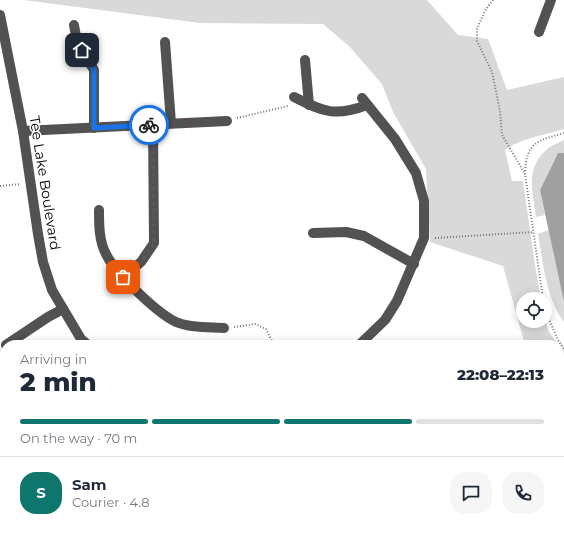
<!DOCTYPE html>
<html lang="en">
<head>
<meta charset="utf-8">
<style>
  body { margin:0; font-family:Montserrat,sans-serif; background:#f6f6f7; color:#1f2937; height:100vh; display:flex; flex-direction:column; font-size:15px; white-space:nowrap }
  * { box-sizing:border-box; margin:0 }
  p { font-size:13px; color:#747a83 }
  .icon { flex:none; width:22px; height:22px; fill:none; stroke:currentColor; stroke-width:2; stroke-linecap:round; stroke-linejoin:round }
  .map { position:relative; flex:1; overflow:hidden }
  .drawer { position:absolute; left:0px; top:340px; width:564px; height:196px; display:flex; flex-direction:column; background:#fff; border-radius:16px 16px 0 0; box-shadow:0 2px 10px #0003 }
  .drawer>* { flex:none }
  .buttons { position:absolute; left:516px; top:292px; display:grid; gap:8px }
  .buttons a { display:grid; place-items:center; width:36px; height:36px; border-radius:50%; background:#fff; box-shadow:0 2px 10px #0003; font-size:20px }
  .pin { position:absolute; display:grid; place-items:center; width:34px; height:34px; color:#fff; margin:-17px; border-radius:8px; box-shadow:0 2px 6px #0006 }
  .courier { position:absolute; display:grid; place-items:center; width:40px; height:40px; margin:-20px; border:3px solid #1a73e8; border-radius:50%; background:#fff; color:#222; box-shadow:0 1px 5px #0007 }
  .headline em { font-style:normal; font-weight:800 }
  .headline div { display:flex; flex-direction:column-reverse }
  .headline { display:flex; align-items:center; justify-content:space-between; height:68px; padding:0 20px }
  h1 { font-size:26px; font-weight:800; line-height:30px }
  .bar { display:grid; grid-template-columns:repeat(4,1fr); gap:6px 4px; align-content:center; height:48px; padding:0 20px }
  .bar i { height:5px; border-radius:3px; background:#e0e1e3 }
  .bar .selected { background:#0f766e }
  .bar p { grid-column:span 4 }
  .line { display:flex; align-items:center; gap:10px; padding:0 20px; border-top:1px solid #e0e1e3 }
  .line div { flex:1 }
  .round { display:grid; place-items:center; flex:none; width:42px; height:42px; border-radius:16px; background:#f6f6f7 }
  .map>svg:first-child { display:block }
  .green { fill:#d9d9d9 }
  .water { fill:#a0a0a0 }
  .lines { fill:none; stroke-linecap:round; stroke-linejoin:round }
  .stream { stroke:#a0a0a0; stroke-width:3.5 }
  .path { stroke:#747474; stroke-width:2; stroke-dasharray:1 2; stroke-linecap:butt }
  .minor { stroke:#525252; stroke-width:10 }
  .done { stroke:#595959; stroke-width:4; stroke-dasharray:0 7.2 }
  .route { stroke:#1a73e8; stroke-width:5 }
  .labels { text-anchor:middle; stroke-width:3; stroke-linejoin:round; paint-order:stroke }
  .street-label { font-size:14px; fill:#000; stroke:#fff }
</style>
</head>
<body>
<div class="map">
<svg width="564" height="536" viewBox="0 0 564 536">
  <rect width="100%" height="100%" fill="#fff"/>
  <g class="green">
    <path d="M24,0H427L458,35L488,39L507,90L564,77V129C545,135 521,138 505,150L512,181H523L535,265L541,299H523V321H545V317L548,330L558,345H525L503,266L430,242L426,169L393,112L382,84L349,46L323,24L200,23Z"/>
    <path d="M564,140V153H558L540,190L545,215L536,217C533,193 525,170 545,151C550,146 558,143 564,140Z"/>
    <path d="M549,230L564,302V322C546,299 543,262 538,234Z"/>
    <path d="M559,346L564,354V401L559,394Z"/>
    <path d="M559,432H564V536H374L373,531H559Z"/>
  </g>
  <g class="water">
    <path d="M558,153H564V302L540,190Z"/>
    <path d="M564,456V485H559V457Z"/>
  </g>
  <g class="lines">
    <path class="stream" d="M518,536L521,532H564"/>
    <g class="path">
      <path d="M493,0L486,9L477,28V41L492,72L500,111L502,135L524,172"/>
      <path d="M237,118L288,106"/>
      <path d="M0,186L21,184"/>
      <path d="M435,238L534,232"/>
      <path d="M543,299L525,174C526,142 537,141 564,133"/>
      <path d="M545,310L558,340L564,349"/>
      <path d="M234,327L255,324L266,329L274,345"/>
      <path d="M559,427L564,426"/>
      <path d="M370,531V536"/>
    </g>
    <g class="minor">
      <path d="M0,15L23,131L38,234L43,262L52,290L81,339L88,345"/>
      <path d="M74,25L77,42L94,70V128"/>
      <path d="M539,32L551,0"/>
      <path d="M165,42L171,123"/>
      <path d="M305,60L309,105"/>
      <path d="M294,97C324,112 335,117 367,105"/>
      <path d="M23,131L227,121"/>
      <path d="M99,210C99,225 99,241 106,254C115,273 157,313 176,322C190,328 209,327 224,328"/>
      <path d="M313,233L346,232L364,236L414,264"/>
      <path d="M123,277L141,262L154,243L153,124"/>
      <path d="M6,345L48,317L63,309"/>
      <path d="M359,345L385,320L397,301L424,238V201L416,173L395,139L362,98"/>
      <path d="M0,428L5,429"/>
      <path d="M215,531L216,536"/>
    </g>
  </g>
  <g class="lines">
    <path class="done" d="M123,277L141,262L154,244L153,124L149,125"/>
    <path class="route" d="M82,50L94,70V128L149,125"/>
  </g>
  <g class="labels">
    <g class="street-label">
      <text transform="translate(45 183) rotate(81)" y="5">Tee Lake Boulevard</text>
    </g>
  </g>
</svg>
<div class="buttons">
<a><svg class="icon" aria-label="locate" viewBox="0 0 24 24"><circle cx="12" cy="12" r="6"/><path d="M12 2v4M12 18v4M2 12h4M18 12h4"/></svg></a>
</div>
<div class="pin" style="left:123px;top:277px;background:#ea580c"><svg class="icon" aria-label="bag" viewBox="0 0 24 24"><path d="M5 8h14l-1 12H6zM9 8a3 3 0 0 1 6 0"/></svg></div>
<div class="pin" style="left:82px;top:50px;background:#1f2937"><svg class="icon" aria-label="home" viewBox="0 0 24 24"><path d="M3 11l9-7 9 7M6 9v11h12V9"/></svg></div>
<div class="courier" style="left:149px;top:125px"><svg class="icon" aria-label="bike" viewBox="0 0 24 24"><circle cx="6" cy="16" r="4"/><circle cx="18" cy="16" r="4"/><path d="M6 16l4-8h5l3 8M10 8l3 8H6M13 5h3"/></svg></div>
<section class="drawer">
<div class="headline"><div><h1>2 min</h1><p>Arriving in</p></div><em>22:08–22:13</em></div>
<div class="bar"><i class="selected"></i><i class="selected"></i><i class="selected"></i><i></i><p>On the way · 70 m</p></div>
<div class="line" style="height:72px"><b class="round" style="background:#0f766e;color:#fff">S</b><div><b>Sam</b><p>Courier · 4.8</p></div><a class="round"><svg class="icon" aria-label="chat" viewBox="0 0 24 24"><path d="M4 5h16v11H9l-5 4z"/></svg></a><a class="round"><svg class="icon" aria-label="phone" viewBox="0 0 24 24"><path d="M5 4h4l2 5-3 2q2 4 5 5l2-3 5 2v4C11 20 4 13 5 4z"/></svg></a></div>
</section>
</div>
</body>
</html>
